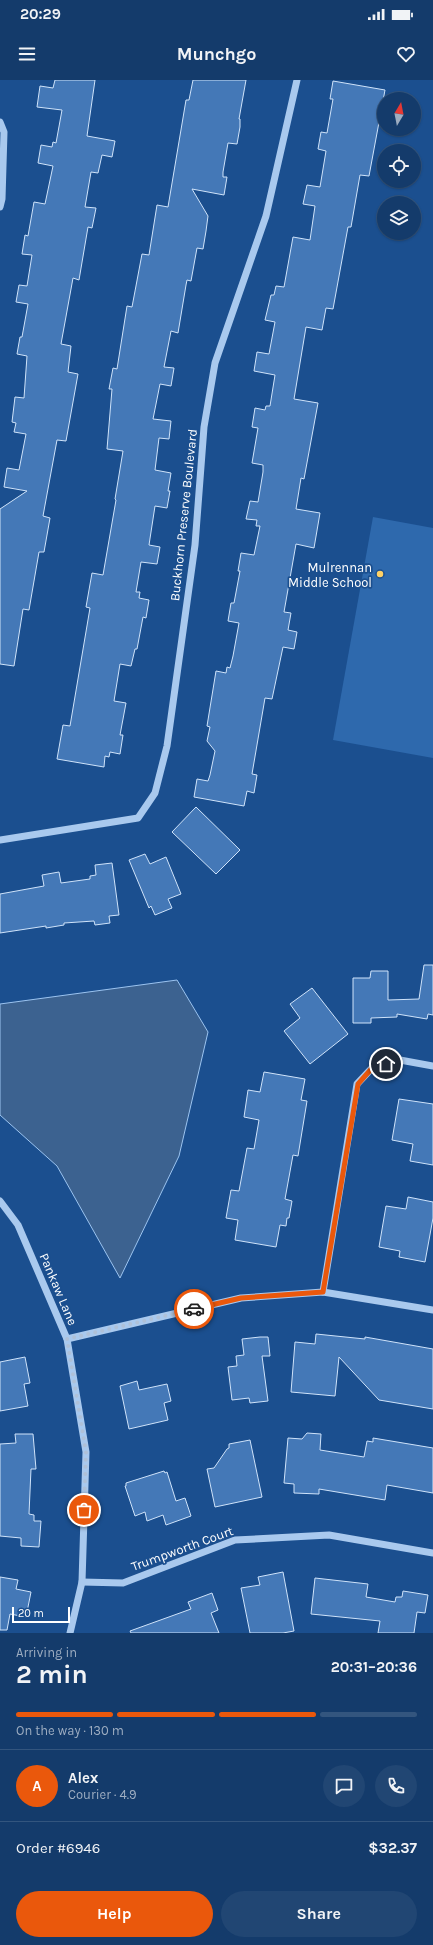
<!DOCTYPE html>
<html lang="en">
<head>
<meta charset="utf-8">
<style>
  body { margin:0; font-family:Karla,sans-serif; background:#214673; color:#f1f3f6; height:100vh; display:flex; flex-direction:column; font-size:15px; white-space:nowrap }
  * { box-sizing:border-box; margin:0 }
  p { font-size:13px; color:#9dadc1 }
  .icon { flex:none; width:22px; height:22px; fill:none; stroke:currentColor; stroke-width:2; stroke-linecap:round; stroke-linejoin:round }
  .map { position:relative; height:1553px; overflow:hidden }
  .side { display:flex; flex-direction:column; background:#143b6b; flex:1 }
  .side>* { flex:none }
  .needle { width:26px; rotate:10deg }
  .fabs { position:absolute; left:377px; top:12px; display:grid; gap:8px }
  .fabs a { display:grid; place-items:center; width:44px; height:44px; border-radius:50%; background:#143b6b; box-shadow:0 1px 3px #0004,0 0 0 1px #33557e; font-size:20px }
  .scale { position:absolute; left:12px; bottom:10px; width:58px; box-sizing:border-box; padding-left:4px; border:2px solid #fff; border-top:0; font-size:11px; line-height:14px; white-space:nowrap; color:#fff; -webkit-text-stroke:3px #1b4f8f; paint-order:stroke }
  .pin { position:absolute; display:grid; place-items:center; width:34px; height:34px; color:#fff; margin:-17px; border:2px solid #fff; border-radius:50%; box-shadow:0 1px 4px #0007 }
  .courier { position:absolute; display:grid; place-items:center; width:40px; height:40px; margin:-20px; border:3px solid #ea580c; border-radius:50%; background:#fff; color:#222; box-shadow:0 1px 5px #0007 }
  .headline em { font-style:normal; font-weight:700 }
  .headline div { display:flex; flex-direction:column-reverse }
  .headline { display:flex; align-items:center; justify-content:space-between; height:68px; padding:0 16px }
  h1 { font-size:26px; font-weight:700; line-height:30px }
  .bar { display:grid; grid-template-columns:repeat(4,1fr); gap:6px 4px; align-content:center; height:48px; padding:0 16px }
  .bar i { height:5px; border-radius:3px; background:#33557e }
  .bar .active { background:#ea580c }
  .bar p { grid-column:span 4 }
  .line { display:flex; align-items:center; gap:10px; padding:0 16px; border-top:1px solid #33557e }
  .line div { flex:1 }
  .round { display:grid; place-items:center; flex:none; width:42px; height:42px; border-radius:21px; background:#214673 }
  .action { display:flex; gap:8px; margin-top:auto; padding:8px 16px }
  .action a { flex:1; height:46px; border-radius:24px; background:#ea580c; color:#fff; font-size:16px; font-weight:700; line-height:46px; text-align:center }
  .action a+a { background:#214673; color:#f1f3f6 }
  .status { display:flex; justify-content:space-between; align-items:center; height:28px; padding:0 20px; background:#143b6b; direction:ltr }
  .status svg { height:11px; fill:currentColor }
  header { display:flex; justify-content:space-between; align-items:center; height:52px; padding:0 16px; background:#143b6b; font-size:18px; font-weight:700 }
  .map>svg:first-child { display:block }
  .green { fill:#2e69ad }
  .water { fill:#3c6290; stroke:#9cc4f0 }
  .building { fill:#4478b7; stroke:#cfe3fa }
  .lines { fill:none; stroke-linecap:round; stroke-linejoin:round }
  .minor { stroke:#a9c9ee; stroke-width:7 }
  .done { stroke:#afc1d8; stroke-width:4; stroke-dasharray:0 7.2 }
  .route { stroke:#ea580c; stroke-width:5 }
  .poi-dot { fill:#ffd166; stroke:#1b4f8f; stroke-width:1.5 }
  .labels { text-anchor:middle; stroke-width:3.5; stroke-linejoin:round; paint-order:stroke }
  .street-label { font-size:13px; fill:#fff; stroke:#1b4f8f }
  .poi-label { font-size:13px; fill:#fff; stroke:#1b4f8f; text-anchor:end }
</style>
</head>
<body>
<div class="status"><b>20:29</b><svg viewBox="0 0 49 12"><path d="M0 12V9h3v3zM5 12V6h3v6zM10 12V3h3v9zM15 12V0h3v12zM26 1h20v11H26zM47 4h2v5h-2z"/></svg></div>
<header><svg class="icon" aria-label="menu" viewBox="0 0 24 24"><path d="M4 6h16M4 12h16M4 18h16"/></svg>Munchgo<svg class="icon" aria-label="heart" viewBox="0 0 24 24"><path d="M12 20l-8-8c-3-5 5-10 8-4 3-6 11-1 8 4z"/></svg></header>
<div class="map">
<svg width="433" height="1553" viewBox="0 0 433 1553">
  <rect width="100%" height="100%" fill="#1b4f8f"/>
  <path class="green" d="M373,437L433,448V678L333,660Z"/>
  <path class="water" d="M177,900L208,952L179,1076L120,1198L57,1086L0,1035V924Z"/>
  <g class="building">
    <path d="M55,0H95L87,56L115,61L112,77L102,75L98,93L91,92L85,127L96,128L92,148L88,147L79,200L73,198L61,264L71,266L68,292L78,294L66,361L57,360L43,436L50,438L44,472H39L29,530L23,529L14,586L0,584V429L27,411L4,407L7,388L19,390L26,354L14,352L16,343L12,342L15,317L24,318L27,276L17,274L20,257H22L28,224L16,222L19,205L27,206L32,175L22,174L25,155L28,156L34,122L45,124L53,86L38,83L41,65L52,67L53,62L56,63L62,30L37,27L40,6L53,8Z"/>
    <path d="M193,0H246L239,39H240V47L237,64L228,63L223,92V97H227L224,115L192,109L208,136L206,151L203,169L197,168L191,201L187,200L186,205L178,253L171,251L164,287L174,288L171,306L160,304L153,339L171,341L169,359L159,358L155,390L171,393L168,411H170L167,428L155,426L149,465L160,467L157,484L141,482L136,512H140L139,518L149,520L146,538L143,537L137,569H135L131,586L120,584L114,621L126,623L120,655H123L120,674L110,672L109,677L105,676L104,687L57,679L63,645L70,646L90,528L86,527L92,493L103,495L116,420L115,419L123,371L107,369L112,309H109L113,288L117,289L127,226L132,227L142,174L149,175L157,125L168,127L186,20H189Z"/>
    <path d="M333,1L385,10L369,96L360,95L351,147H348L333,229L326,228L322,250L306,247L294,319L318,323L304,399L301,398L296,429L320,433L314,468L296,464L284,532L291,533L288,550L297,552L294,569L283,567L272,619L265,618L252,694L257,695L254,713L247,711L244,726L194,717L197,699L208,701L210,695L215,671L207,661L210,647L207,646L216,591L226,593L227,587L230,588L233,576L239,543L228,541L231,523H234L240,491H238L241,473L254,475L260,446H256L257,440L246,439L250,421L258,422L263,392V385L252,383L258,348L252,347L255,328L265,330L266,326H270L275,295L254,291L257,272L269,274L275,242L265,240L271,215H274L276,206L284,207L293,157L310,160L315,126L303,124L307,105L320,107L326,71L318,69L321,52L327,53L333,19H330Z"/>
    <path d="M196,727L240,770L216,794L172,752Z"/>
    <path d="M145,774L150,784L166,777L181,814L168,819L172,828L155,835L151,826L149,828L129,780Z"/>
    <path d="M112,783L119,835L109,836L110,843L95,845L94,841L64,843V845L46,848V846L0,853V814L44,806L42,795L59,792L61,803L90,799V796L96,795L95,785Z"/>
    <path d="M424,885H433V935L428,934L427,939L397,934V937L371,938V943H353V898H370L371,891H388V920L419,919Z"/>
    <path d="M312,908L348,954L310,984L284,951L300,938L290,924Z"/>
    <path d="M264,992L305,999L301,1020L307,1021L298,1076L293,1075L285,1119L292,1121L289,1138H287L286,1146L280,1145L276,1167L235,1160L238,1140L226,1138L231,1110L239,1111L247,1068L254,1069L259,1040L244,1037L248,1010L260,1012Z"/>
    <path d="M399,1019L433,1024V1085L410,1081L413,1064L392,1060Z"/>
    <path d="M408,1117L433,1122V1138L425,1182L399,1177L400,1171L379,1167L386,1126L406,1129Z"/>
    <path d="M316,1254L365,1259V1257L433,1269V1329L379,1320L339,1277L335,1316L291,1312L295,1262L315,1264Z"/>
    <path d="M260,1257H268L270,1276H262L268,1321L250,1323L249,1318L232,1320L228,1287L237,1286L236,1276L244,1275L242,1259Z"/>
    <path d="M25,1277L30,1303L24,1304L28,1326L0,1331V1282Z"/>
    <path d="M137,1301L139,1310L167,1304L171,1321L164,1323L168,1340L129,1349L120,1306Z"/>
    <path d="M307,1353L321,1354L320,1370L364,1377L367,1361L373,1362V1358L433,1368V1413L387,1405L385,1420L319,1409V1414L294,1413V1404L284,1403L288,1358L302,1359Z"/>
    <path d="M15,1354H33L36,1389H31L29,1434L34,1435V1441H41L39,1467L21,1466V1458L0,1456V1364L16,1363Z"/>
    <path d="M250,1360L262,1417L215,1427L207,1389L214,1388L227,1369L229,1368V1364Z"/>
    <path d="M164,1391L165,1393L167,1392L176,1421L185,1418L191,1436L166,1445L163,1435L147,1441L145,1432L135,1436L125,1406H126V1403Z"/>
    <path d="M283,1492L294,1551L283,1553H250L241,1508L260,1505L258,1497Z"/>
    <path d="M0,1497L18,1500L16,1509L31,1512L26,1537L10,1534L7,1550H0Z"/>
    <path d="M315,1498L368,1504L366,1517L395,1522L396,1517H402L403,1511L428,1515L425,1533L417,1532L414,1553H378L380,1541L311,1534Z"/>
    <path d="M212,1513L218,1530L211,1533L219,1553H131L130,1551L191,1529L188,1522Z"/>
  </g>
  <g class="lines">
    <g class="minor">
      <path d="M0,42L4,52L2,119L0,127"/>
      <path d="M0,760L138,738L155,713L167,666L195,465L204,347L215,283L266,136L297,0"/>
      <path d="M0,1121L18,1145L67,1259L86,1372L82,1502L70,1553"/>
      <path d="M323,1212L357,1004L373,987L400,980L433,986"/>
      <path d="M67,1259L241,1218L323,1212L433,1230"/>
      <path d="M82,1502L123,1503L235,1460L329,1455L433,1473"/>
    </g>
  </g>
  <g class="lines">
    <path class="done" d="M84,1430L86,1372L67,1259L194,1229"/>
    <path class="route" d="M194,1229L241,1218L323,1212L358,1004L373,987L386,984"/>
  </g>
  <circle class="poi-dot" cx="380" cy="494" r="4"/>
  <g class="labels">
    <g class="street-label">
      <text transform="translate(183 435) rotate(-84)" y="5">Buckhorn Preserve Boulevard</text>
      <text transform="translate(59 1209) rotate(67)" y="5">Pankaw Lane</text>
      <text transform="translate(182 1468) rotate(-20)" y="5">Trumpworth Court</text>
    </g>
    <g class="poi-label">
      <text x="372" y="492">Mulrennan<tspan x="372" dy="15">Middle School</tspan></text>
    </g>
  </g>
</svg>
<div class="fabs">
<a><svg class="needle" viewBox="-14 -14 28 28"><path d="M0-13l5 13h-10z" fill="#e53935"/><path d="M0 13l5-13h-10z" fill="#9dadc1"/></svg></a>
<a><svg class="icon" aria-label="locate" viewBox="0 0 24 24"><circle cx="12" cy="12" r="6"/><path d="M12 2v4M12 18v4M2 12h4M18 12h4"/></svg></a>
<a><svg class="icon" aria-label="layers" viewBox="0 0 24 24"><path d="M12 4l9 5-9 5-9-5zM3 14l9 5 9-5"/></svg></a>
</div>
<div class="scale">20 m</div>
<div class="pin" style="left:84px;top:1430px;background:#ea580c"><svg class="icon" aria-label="bag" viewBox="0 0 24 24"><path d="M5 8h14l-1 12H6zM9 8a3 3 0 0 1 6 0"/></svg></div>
<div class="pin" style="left:386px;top:984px;background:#1f2937"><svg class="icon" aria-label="home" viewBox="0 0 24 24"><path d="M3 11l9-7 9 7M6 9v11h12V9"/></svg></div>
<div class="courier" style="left:194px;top:1229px"><svg class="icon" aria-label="car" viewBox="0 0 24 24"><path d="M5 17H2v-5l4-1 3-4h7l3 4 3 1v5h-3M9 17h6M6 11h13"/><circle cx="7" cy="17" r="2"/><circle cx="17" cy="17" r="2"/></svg></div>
</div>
<section class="side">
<div class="headline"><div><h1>2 min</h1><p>Arriving in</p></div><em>20:31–20:36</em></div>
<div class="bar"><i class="active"></i><i class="active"></i><i class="active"></i><i></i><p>On the way · 130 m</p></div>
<div class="line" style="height:72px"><b class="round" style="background:#ea580c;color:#fff">A</b><div><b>Alex</b><p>Courier · 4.9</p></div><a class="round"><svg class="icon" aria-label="chat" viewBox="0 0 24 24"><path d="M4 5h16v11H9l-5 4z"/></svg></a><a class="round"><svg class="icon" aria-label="phone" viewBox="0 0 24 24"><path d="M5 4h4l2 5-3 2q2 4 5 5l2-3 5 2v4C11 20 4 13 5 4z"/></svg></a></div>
<div class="line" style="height:52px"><div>Order #6946</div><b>$32.37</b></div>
<div class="action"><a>Help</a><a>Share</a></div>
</section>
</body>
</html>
